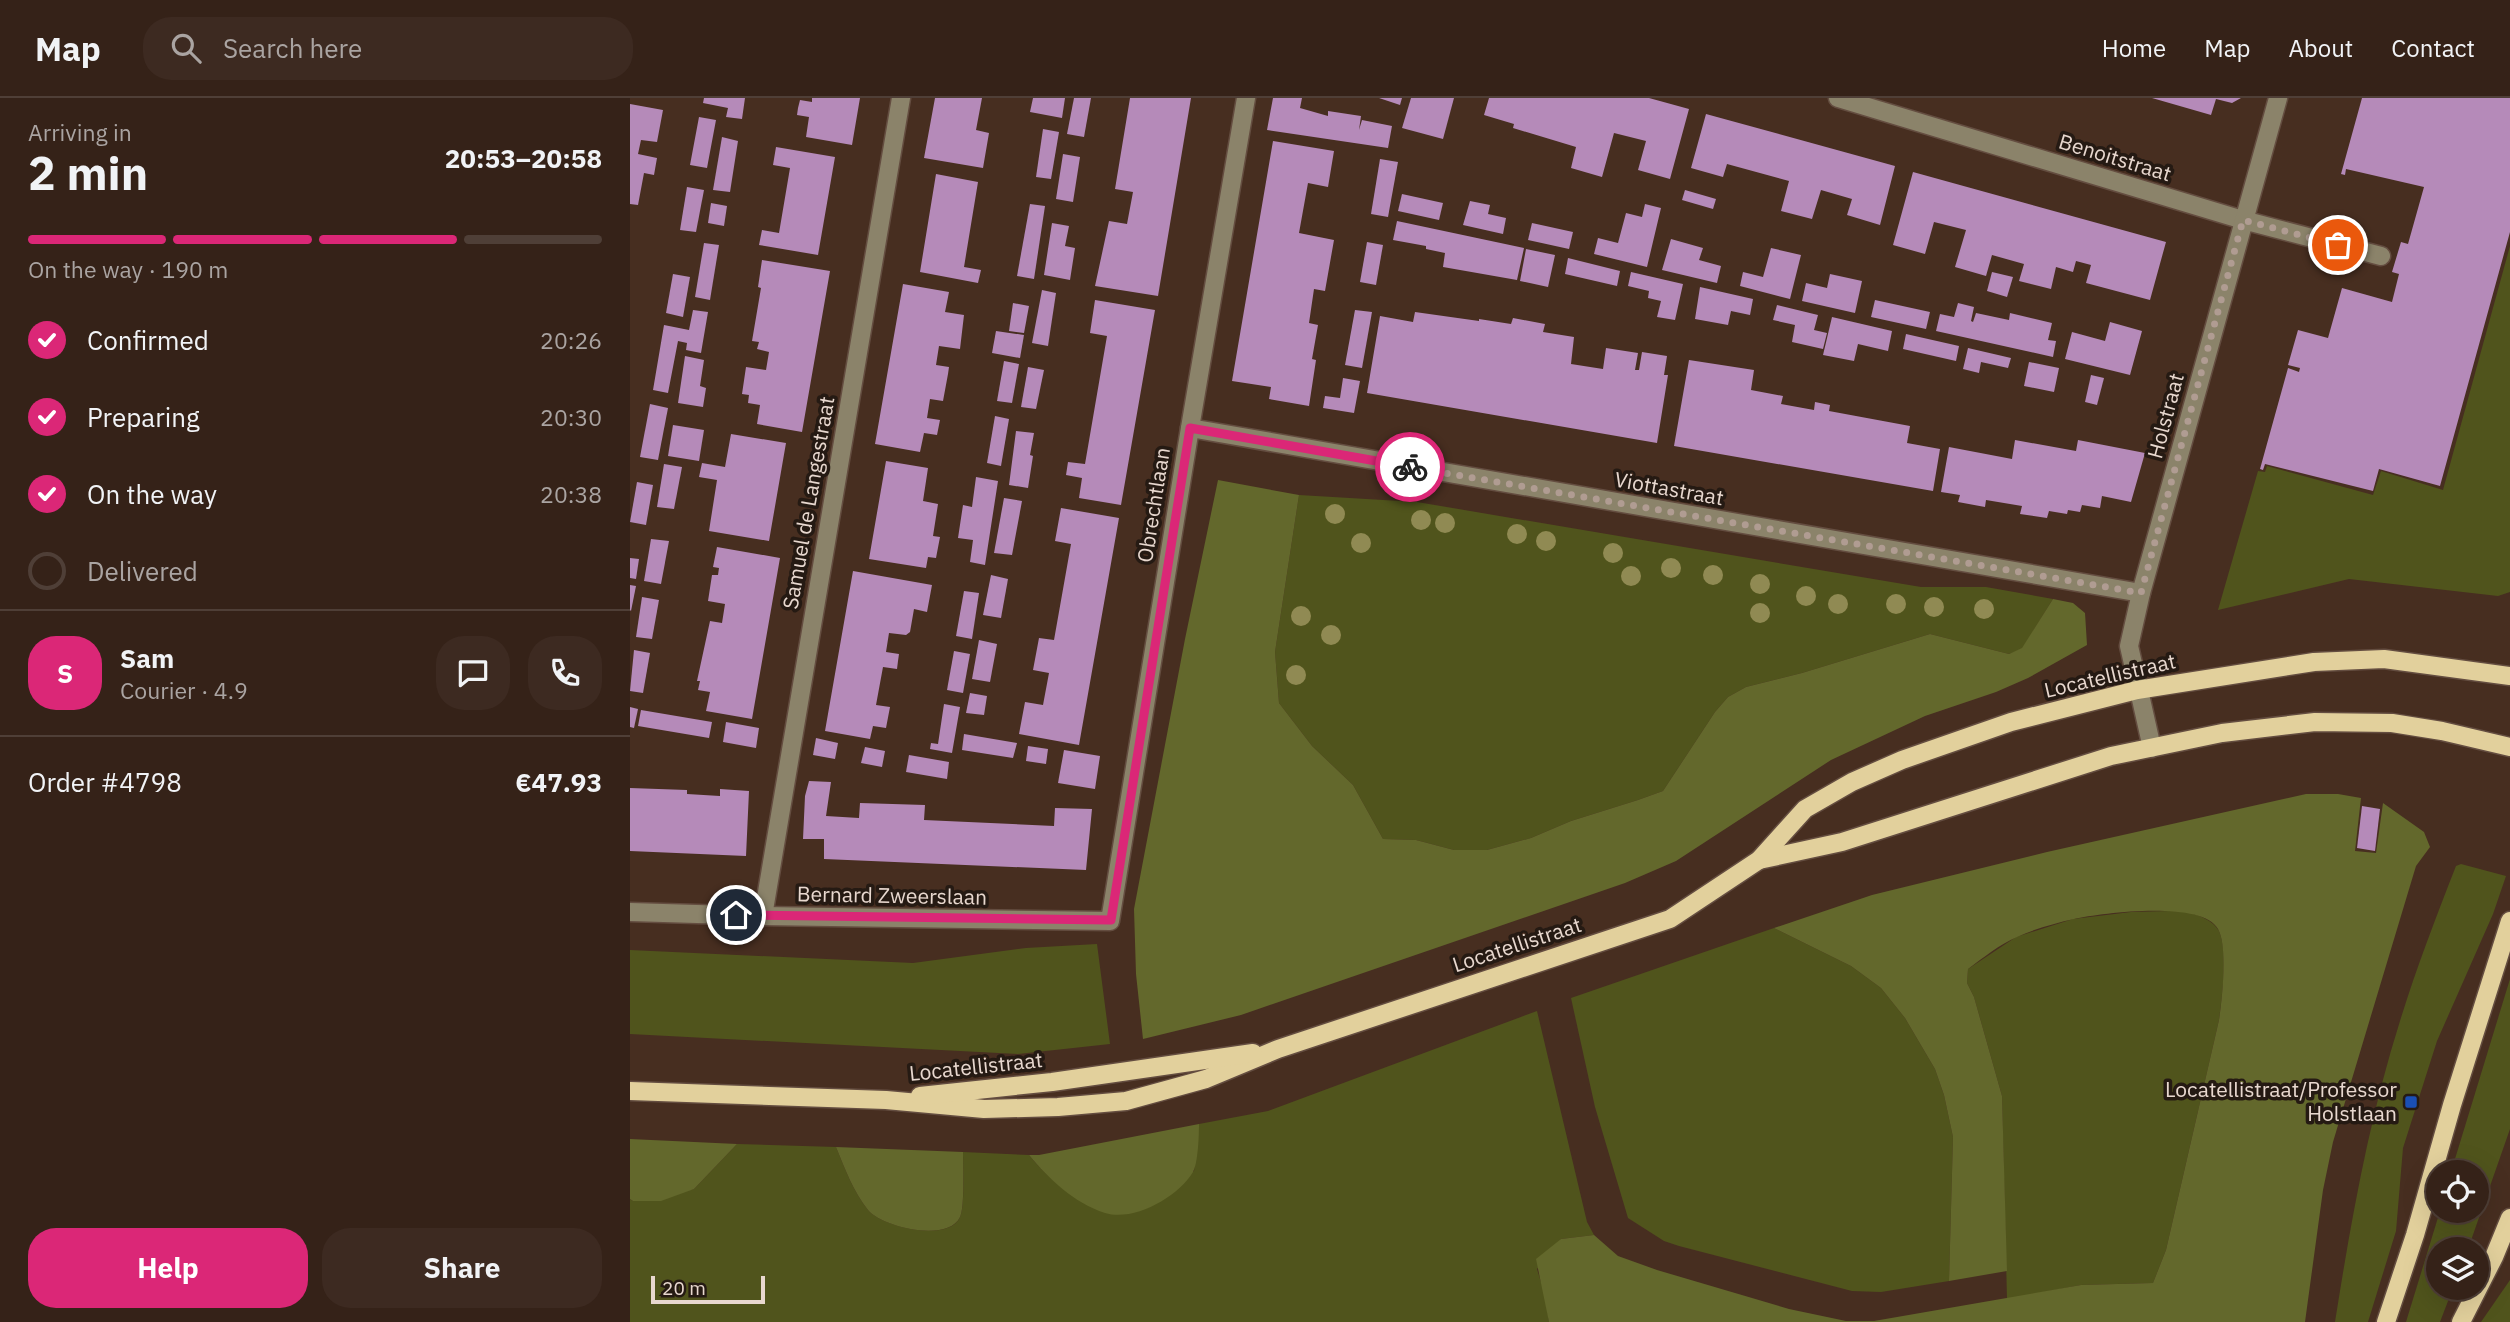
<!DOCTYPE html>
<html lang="en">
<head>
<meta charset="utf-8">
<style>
  body { margin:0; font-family:"IBM Plex Sans",sans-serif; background:#3d2a21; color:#f1f3f6; height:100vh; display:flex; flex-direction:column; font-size:26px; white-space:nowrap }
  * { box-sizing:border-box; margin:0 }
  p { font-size:23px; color:#aaa4a2 }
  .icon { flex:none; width:38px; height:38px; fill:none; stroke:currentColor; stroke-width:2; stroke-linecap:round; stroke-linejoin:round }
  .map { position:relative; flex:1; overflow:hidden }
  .sheet { display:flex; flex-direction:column; background:#352218; width:630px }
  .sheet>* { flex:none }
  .buttons { position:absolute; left:1796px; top:1062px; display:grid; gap:14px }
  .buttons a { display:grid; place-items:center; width:63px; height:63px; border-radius:50%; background:#352218; box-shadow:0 7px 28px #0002,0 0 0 2px #4f3f37; font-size:35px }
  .scale { position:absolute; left:21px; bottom:18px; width:114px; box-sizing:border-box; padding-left:7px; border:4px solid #e8d8cf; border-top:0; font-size:19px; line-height:24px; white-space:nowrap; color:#e8d8cf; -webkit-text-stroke:5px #251a13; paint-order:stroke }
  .pin { position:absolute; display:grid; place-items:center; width:60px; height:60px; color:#fff; margin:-30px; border:4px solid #fff; border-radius:50%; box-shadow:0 2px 7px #0007 }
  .courier { position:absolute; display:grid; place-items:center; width:70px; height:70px; margin:-35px; border:5px solid #db2777; border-radius:50%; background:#fff; color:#222; box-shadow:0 2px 9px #0007 }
  .overview em { font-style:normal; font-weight:700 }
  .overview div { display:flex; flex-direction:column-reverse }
  .overview { display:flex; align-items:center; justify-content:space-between; height:119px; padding:0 28px }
  h1 { font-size:46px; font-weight:700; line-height:52px }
  .bar { display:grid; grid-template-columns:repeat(4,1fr); gap:10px 7px; align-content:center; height:84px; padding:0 28px }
  .bar i { height:9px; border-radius:5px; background:#4f3f37 }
  .bar .on { background:#db2777 }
  .bar p { grid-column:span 4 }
  .line { display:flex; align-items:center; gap:18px; padding:0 28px; border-top:2px solid #4f3f37 }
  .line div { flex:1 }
  .round { display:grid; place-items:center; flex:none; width:74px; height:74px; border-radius:28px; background:#3d2a21 }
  ol { padding:0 28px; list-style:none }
  li { display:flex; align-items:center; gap:21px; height:77px }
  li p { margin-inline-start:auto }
  li .icon { padding:7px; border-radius:50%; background:#db2777; color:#fff; stroke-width:4 }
  li:last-child { color:#aaa4a2 }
  li i { width:38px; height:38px; border:4px solid #4f3f37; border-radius:50% }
  .action { display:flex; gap:14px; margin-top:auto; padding:14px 28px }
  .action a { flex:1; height:80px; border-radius:28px; background:#db2777; color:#fff; font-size:28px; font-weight:700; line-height:80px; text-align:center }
  .action a+a { background:#3d2a21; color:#f1f3f6 }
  header { display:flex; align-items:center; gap:42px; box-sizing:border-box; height:98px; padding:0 35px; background:#352218; border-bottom:2px solid #4f3f37 }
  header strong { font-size:33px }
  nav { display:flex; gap:38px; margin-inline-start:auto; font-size:24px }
  .search { width:490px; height:63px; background:#3d2a21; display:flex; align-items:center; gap:18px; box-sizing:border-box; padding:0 24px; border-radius:28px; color:#aaa4a2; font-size:26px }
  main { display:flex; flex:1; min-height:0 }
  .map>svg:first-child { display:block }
  .green { fill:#50541c }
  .forest { fill:#63682c }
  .building { fill:#b58ab9 }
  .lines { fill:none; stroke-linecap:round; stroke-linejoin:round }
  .minor-casing { stroke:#644d40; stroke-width:21 }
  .major-casing { stroke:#644d40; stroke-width:21 }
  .minor { stroke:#8b836a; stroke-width:18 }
  .major { stroke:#e2d09c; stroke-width:18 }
  .tree { fill:#908a53 }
  .done { stroke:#b09c92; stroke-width:7; stroke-dasharray:0 12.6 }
  .route { stroke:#db2777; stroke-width:9 }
  .transit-dot { fill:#1a4fb4; stroke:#251a13; stroke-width:2.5 }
  .labels { text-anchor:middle; stroke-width:7; stroke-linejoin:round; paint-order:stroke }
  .street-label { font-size:21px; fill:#e8d8cf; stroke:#251a13 }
  .poi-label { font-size:21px; fill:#e8d8cf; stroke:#251a13; text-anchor:end }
</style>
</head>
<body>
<header>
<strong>Map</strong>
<div class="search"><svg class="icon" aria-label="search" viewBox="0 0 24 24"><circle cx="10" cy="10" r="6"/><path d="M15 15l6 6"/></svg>Search here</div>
<nav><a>Home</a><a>Map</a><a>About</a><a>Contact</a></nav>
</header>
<main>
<section class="sheet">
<div class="overview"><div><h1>2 min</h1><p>Arriving in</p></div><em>20:53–20:58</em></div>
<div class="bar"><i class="on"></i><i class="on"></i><i class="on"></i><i></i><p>On the way · 190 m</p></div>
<ol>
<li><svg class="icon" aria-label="check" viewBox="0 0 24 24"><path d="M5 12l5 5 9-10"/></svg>Confirmed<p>20:26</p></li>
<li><svg class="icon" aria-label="check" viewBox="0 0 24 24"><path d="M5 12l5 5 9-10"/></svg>Preparing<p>20:30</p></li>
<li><svg class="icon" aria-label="check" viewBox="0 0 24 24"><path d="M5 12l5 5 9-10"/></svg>On the way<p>20:38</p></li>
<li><i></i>Delivered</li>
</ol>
<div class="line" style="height:126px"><b class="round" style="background:#db2777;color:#fff">S</b><div><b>Sam</b><p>Courier · 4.9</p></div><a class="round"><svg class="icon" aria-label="chat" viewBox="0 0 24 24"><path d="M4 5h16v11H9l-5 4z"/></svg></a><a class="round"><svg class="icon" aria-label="phone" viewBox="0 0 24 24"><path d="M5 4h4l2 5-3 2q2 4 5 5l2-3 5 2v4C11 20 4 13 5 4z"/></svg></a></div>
<div class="line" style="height:91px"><div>Order #4798</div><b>€47.93</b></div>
<div class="action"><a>Help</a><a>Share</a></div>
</section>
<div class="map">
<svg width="1880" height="1224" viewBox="0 0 1880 1224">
  <rect width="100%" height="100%" fill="#472e20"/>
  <g class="green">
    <path d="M1880,148V494L1868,498L1719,481L1588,512L1628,373L1635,374L1637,368L1743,397L1751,373L1813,392Z"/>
    <path d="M669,397L787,404L1291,489H1356L1423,501L1392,551L1379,556L1300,536L1172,575L1116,589L1098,599L1085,614L1033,693L1008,702L941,723L901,740L857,752H824L786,742L753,741L723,687L682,648L649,605L645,554Z"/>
    <path d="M1831,766L1876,778L1863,816L1807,943L1773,1050L1766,1133L1738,1224H1705C1721,1123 1739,1021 1770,923C1786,871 1806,819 1826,768Z"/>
    <path d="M1501,814C1519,814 1539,812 1556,814C1567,816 1584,823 1589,833C1598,854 1592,899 1589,922L1536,1152L1523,1185L1451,1187L1377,1201L1372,998L1344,899L1337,885L1338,871L1386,839L1443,821Z"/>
    <path d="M1144,830L1221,868L1251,890L1275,920L1305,971L1314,997L1323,1039L1319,1183L1251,1194L1222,1193L1049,1148L1034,1143L998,1120L965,1009L941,900Z"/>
    <path d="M467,846L480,946L388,956L0,936V852L283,865L396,850Z"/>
    <path d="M1880,881V1031L1838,1151L1808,1152V1190H1823L1810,1224H1776L1810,1113H1846V1074H1821Z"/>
    <path d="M907,913L957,1124L964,1137L931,1141L907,1171L915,1197L919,1224H0V1101L3,1103L64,1091L107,1046L206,1049C215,1071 223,1093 238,1112C252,1129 319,1145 330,1119C335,1109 333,1067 333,1054L399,1057C423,1086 443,1099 477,1115L564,1073L569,1026L638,1013Z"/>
    <path d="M1880,1182V1224H1851Z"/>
  </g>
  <g class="forest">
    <path d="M588,382L669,397L645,554L649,605L682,648L723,687L753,741L786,742L824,752H857L901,740L941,723L1008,702L1033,693L1085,614L1098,599L1116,589L1172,575L1300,536L1379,556L1392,550L1423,501L1443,505L1455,515L1457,547L1398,580L1366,594L1295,618L1201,662L1046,763L995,785L611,917L513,941L506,876L504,811L555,541Z"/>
    <path d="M1676,696H1708L1731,700L1725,753L1746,755L1753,705L1794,734L1800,749L1786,768L1703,1044L1693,1092L1675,1224H919L906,1161L931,1141L964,1137L988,1158L1027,1172L1159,1211L1216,1223H1244L1451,1187L1523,1185L1536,1152L1589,922C1592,902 1598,848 1588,831C1572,802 1472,815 1444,821C1426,825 1404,831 1387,839C1370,846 1353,860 1338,871L1337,885L1344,899L1372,998L1377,1173L1319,1183L1323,1039L1314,997L1305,971L1275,920L1251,890L1221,868L1144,830L1242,797L1417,754Z"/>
    <path d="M569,1026C569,1038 568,1065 563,1074C548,1099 504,1124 475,1115C444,1105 419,1081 399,1057H409Z"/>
    <path d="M0,1041L107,1046L64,1091L31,1103H3L0,1101Z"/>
    <path d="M206,1049L333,1054C333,1067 335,1110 330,1119C318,1145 252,1129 238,1112C223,1093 215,1071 206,1049Z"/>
  </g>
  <g class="building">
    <path d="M74,0H115L112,21L96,19L98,10L73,5Z"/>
    <path d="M182,0H230L222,47L176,39L179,19L167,17L168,10L170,2L182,4Z"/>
    <path d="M305,0H352L346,32L359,35L353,70L294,60Z"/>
    <path d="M403,0H435L432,20L400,14Z"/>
    <path d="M444,0H461L454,39L437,36Z"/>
    <path d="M500,0H561L528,198L465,188L479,123L497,126L503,94L485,91Z"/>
    <path d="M643,0H672L670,10L698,18V13L731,18L729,32L732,22L762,28L758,50L637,32Z"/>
    <path d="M749,0H772L770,7Z"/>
    <path d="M781,0H824L813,41L772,30Z"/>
    <path d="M859,0H1019L1059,11L1040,81L1008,72L1016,43L984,35L972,79L941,70L946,49L883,30L884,26L854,17Z"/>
    <path d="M1522,0H1611L1602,5L1586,1L1581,17Z"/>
    <path d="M1732,0H1880V134L1810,388L1749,371L1743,393L1635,366L1633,372L1630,371L1658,270L1669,274L1670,270L1658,267L1668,232L1698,240L1712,190L1762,204L1769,176L1762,174L1771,144L1778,146L1794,89L1716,71L1715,77L1711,76Z"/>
    <path d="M0,6L33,12L27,44L11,42L8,56L27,60L24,77L14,75L8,107L0,106Z"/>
    <path d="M1076,16L1265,68L1250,127L1217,117L1222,101L1191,92L1182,121L1151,113L1159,83L1097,66L1093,79L1061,70Z"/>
    <path d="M69,19L86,22L77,70L60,67Z"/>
    <path d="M413,31L429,34L421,81L406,79Z"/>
    <path d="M92,39L108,43L100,94L83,92Z"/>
    <path d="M643,43L704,53L698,89L678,85L669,135L704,142L695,193L684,191L679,225L688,227L682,261L686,262L679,308L639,301L641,289L602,283Z"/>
    <path d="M146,49L205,59L188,157L129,147L132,132L149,135L160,70L143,67Z"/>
    <path d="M433,56L450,59L443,104L426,101Z"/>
    <path d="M750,61L768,64L758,119L741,116Z"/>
    <path d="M1283,74L1536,144L1520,202L1456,185L1461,167L1446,163L1443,174L1426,169L1421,191L1389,183L1394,166L1362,157L1356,178L1325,169L1336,132L1304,124L1295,156L1263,147Z"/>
    <path d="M306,76L348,84L334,169L351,172L348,185L290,174Z"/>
    <path d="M57,89L74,92L66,134L50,132Z"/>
    <path d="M1055,92L1086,101L1083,111L1052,102Z"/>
    <path d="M772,96L813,105L809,122L768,113Z"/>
    <path d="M840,103L860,107L858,116L876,120L873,136L833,127Z"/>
    <path d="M81,105L97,108L94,128L78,125Z"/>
    <path d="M400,106L415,108L404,181L387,178Z"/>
    <path d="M1015,106L1031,110L1017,169L964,156L968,140L988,145L996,115L1012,119Z"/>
    <path d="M767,123L894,150L887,182L813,169L815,155L796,151V148L763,142Z"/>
    <path d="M422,125L439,128L435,148L445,150L440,182L414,177Z"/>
    <path d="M902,125L943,134L939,151L898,142Z"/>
    <path d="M1041,141L1073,150L1069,162L1091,168L1087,185L1032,172Z"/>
    <path d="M737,144L753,147L746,187L730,184Z"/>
    <path d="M74,145L89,147L80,202L65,199Z"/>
    <path d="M1141,150L1171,157L1160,201L1110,188L1113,174L1133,179Z"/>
    <path d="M896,151L925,157L918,189L890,183Z"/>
    <path d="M938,160L990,173L987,188L935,176Z"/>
    <path d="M132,162L200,173L172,334L127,326L130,307L118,305L119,297L112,296L116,269L136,272L139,254L127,251L129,244L122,243L131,190L128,189Z"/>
    <path d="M1001,174L1053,186L1045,222L1027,219L1031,203L1018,200L1019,193L998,188Z"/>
    <path d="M1362,174L1383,179L1377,199L1357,193Z"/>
    <path d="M43,176L60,179L53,219L36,215Z"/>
    <path d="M1200,176L1232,183L1225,215L1172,203L1176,185L1197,190Z"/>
    <path d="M273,186L319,194L315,214L334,217L330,251L309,248L306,267L319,269L318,276L313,303L300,301L297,320L310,322L307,337L294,335L290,354L245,346Z"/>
    <path d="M1070,189L1123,201L1120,217L1101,213L1098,227L1065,221Z"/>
    <path d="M412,192L426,195L418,248L402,245Z"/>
    <path d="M465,202L525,212L491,407L449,400L452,380L436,377L438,364L455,366L477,238L460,235Z"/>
    <path d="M1245,202L1300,214L1296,231L1241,219Z"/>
    <path d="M383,205L399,208L394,235L379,233Z"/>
    <path d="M1328,205L1344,209L1341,223L1343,224L1346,215L1379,222L1380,215L1422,225L1418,242L1426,243L1423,259L1306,233L1310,216L1324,219Z"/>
    <path d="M1147,207L1188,217L1184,232L1197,235L1193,251L1162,244L1165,227L1143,222Z"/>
    <path d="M63,212L78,214L71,255L56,252L57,245L48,243L38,295L23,292L34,227L59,232Z"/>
    <path d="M725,212L742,214L732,270L715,267Z"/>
    <path d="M785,214L849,223V221L881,226L883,220L915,226L913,234L944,239L941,266L973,271L976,250L1008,255L1005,272H1009L1012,254L1037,258L1034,277H1038L1027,345L737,295L750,218L783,224Z"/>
    <path d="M1202,219L1262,233L1258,253L1228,246L1224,263L1193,257Z"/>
    <path d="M1480,224L1512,233L1500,277L1435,261L1442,234L1475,243Z"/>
    <path d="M366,233L394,237L390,260L362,255Z"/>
    <path d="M1276,236L1329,248L1326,263L1273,251Z"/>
    <path d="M1338,250L1381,260L1378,270L1351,264L1349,275L1333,271Z"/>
    <path d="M55,258L74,262L70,288L76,290L73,309L48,305Z"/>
    <path d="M1059,262L1124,272L1121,292L1153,298L1151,306L1184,312L1185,304L1200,307L1199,313L1280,328L1277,345L1310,351L1303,393L1044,348Z"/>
    <path d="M374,263L389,266L382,305L367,303Z"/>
    <path d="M1399,264L1429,270L1424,294L1394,288Z"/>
    <path d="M398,269L414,272L406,311L391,309Z"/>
    <path d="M1461,277L1474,280L1467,307L1455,304Z"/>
    <path d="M713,280L730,283L724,315L693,310L695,298L710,300Z"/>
    <path d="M20,306L38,310L28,362L10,359Z"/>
    <path d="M365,318L379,321L371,368L357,365Z"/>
    <path d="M43,327L74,332L69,363L38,358Z"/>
    <path d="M386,333L404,335L400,357L403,358L398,390L379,387Z"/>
    <path d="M101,336L156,345L139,443L79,433L87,382L69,379L72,365L95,369Z"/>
    <path d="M1385,342L1446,353L1448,342L1515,355L1501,404L1472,398L1470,410L1452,407L1450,414L1438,412L1437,416L1419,413L1417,420L1390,416L1392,408L1356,402L1355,409L1328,404L1330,397L1311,394L1319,349L1382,361Z"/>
    <path d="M256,363L298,370L293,403L308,406L303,438L310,439L306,460L298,459L296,470L239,461Z"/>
    <path d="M34,366L52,369L44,411L27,409Z"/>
    <path d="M346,379L368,383L355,467L340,464L343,442L328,440L333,407L342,409Z"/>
    <path d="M7,384L23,387L16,427L0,424Z"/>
    <path d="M374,400L392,403L382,457L364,455Z"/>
    <path d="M431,410L489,420L449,647L389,636L395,604L413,607L419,575L403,572L409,540L424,542L441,446L425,443Z"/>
    <path d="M21,441L39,443L31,486L14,483Z"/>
    <path d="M87,449L150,460L122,621L76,613L80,594L68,592L70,583H67L80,523L92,525L95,506L78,503L82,477H88L89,470L83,469Z"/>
    <path d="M0,460L9,461L6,481L0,480Z"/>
    <path d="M223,473L302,487L297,514L284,511L280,534L276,537L259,535L256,554L269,556L268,563L267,571L253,569L246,607L260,609L256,630L243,628L240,641L195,633Z"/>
    <path d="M361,477L378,481L371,520L353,517Z"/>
    <path d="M0,487L6,488L1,513L0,512Z"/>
    <path d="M334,493L349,495L342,541L326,538Z"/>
    <path d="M12,499L29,502L22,541L6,539Z"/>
    <path d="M349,542L367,546L360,584L342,581Z"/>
    <path d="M4,552L20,555L13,595L0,593Z"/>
    <path d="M324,553L340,556L333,595L317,592Z"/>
    <path d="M340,595L357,598L354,617L336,615Z"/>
    <path d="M314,606L330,609L322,655L300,651L301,645L308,646Z"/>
    <path d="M0,609L8,611L4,630L0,629Z"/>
    <path d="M11,612L82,624L79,640L8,628Z"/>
    <path d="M96,624L129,630L126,650L93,644Z"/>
    <path d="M334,636L387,645L383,660L332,652Z"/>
    <path d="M186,640L208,645L205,661L183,657Z"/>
    <path d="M398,648L418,651L416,666L396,663Z"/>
    <path d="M235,649L255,653L252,669L231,665Z"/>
    <path d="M434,652L470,658L465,691L428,685Z"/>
    <path d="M279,657L319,664L317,681L276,674Z"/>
    <path d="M179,683L201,684L196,718L229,720L230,705L295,707L294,722L424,728L425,710L462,711L456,772L194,761V741H173L175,698Z"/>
    <path d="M0,690L57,692V696L90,698V691L119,693L116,758L0,753Z"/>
    <path d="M1732,708L1750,711L1745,753L1727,750Z"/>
  </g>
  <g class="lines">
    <g class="minor-casing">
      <g id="minor">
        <path d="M1208,0L1613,122L1751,158"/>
        <path d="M560,330L1511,495"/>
        <path d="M1522,650L1499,548L1511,495L1648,0"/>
        <path d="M0,814L133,818L480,823L560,330L616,0"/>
        <path d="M133,818L271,0"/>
      </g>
    </g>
    <g class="major-casing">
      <g id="major">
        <path d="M1129,762L1212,744L1481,658L1592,635L1685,624L1762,625L1812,633L1880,649"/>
        <path d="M0,993L256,1002L354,1011L428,1009L496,1003L576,981L648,951L1040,821L1129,762L1175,711L1222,684L1272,662L1381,624L1507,592L1684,564L1754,561L1880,578"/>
        <path d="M290,998L422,984L623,955"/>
        <path d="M1756,1224L1785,1137L1822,1007L1880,823"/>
        <path d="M1831,1224L1864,1159L1880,1120"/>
      </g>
    </g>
    <use href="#minor" class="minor"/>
    <use href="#major" class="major"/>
  </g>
  <g class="tree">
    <circle cx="705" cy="416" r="10"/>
    <circle cx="791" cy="422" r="10"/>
    <circle cx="815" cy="425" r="10"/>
    <circle cx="887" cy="436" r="10"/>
    <circle cx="916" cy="443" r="10"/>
    <circle cx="731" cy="445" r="10"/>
    <circle cx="983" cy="455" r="10"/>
    <circle cx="1041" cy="470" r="10"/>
    <circle cx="1083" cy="477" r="10"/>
    <circle cx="1001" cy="478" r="10"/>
    <circle cx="1130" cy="486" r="10"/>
    <circle cx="1176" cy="498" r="10"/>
    <circle cx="1208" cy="506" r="10"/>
    <circle cx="1266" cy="506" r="10"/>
    <circle cx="1304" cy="509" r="10"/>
    <circle cx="1354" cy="511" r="10"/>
    <circle cx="1130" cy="515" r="10"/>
    <circle cx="671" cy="518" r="10"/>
    <circle cx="701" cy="537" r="10"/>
    <circle cx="666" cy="577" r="10"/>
  </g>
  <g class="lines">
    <path class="done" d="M780,369L1511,495L1613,122L1708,147"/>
    <path class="route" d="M106,817L481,822L560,330L780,369"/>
  </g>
  <rect class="transit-dot" x="1774" y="997" width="14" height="14" rx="3.5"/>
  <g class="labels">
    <g class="street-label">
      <text transform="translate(1485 60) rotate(17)" y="7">Benoitstraat</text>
      <text transform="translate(1536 318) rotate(-75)" y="7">Holstraat</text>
      <text transform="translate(1039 391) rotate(10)" y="7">Viottastraat</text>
      <text transform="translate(179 405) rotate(-80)" y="7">Samuel de Langestraat</text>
      <text transform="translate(524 407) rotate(-81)" y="7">Obrechtlaan</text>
      <text transform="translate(1480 578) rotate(-13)" y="7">Locatellistraat</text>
      <text transform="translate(262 798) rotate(1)" y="7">Bernard Zweerslaan</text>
      <text transform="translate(887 847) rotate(-18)" y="7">Locatellistraat</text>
      <text transform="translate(346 969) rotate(-6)" y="7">Locatellistraat</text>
    </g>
    <g class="poi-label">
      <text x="1767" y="999">Locatellistraat/Professor<tspan x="1767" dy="24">Holstlaan</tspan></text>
    </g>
  </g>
</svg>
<div class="buttons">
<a><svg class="icon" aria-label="locate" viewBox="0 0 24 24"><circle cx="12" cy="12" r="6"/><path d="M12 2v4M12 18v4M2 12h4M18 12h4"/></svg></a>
<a><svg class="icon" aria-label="layers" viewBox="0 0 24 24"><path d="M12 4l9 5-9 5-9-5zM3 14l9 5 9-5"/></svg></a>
</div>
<div class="scale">20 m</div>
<div class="pin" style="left:1708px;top:147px;background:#ea580c"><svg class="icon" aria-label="bag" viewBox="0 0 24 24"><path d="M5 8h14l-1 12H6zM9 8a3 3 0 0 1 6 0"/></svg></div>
<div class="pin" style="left:106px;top:817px;background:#1f2937"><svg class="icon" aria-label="home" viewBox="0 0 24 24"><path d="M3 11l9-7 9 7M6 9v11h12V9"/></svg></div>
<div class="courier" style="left:780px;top:369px"><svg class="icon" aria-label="bike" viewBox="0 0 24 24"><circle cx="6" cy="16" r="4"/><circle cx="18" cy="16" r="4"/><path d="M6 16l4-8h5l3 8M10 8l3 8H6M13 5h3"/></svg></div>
</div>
</main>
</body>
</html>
